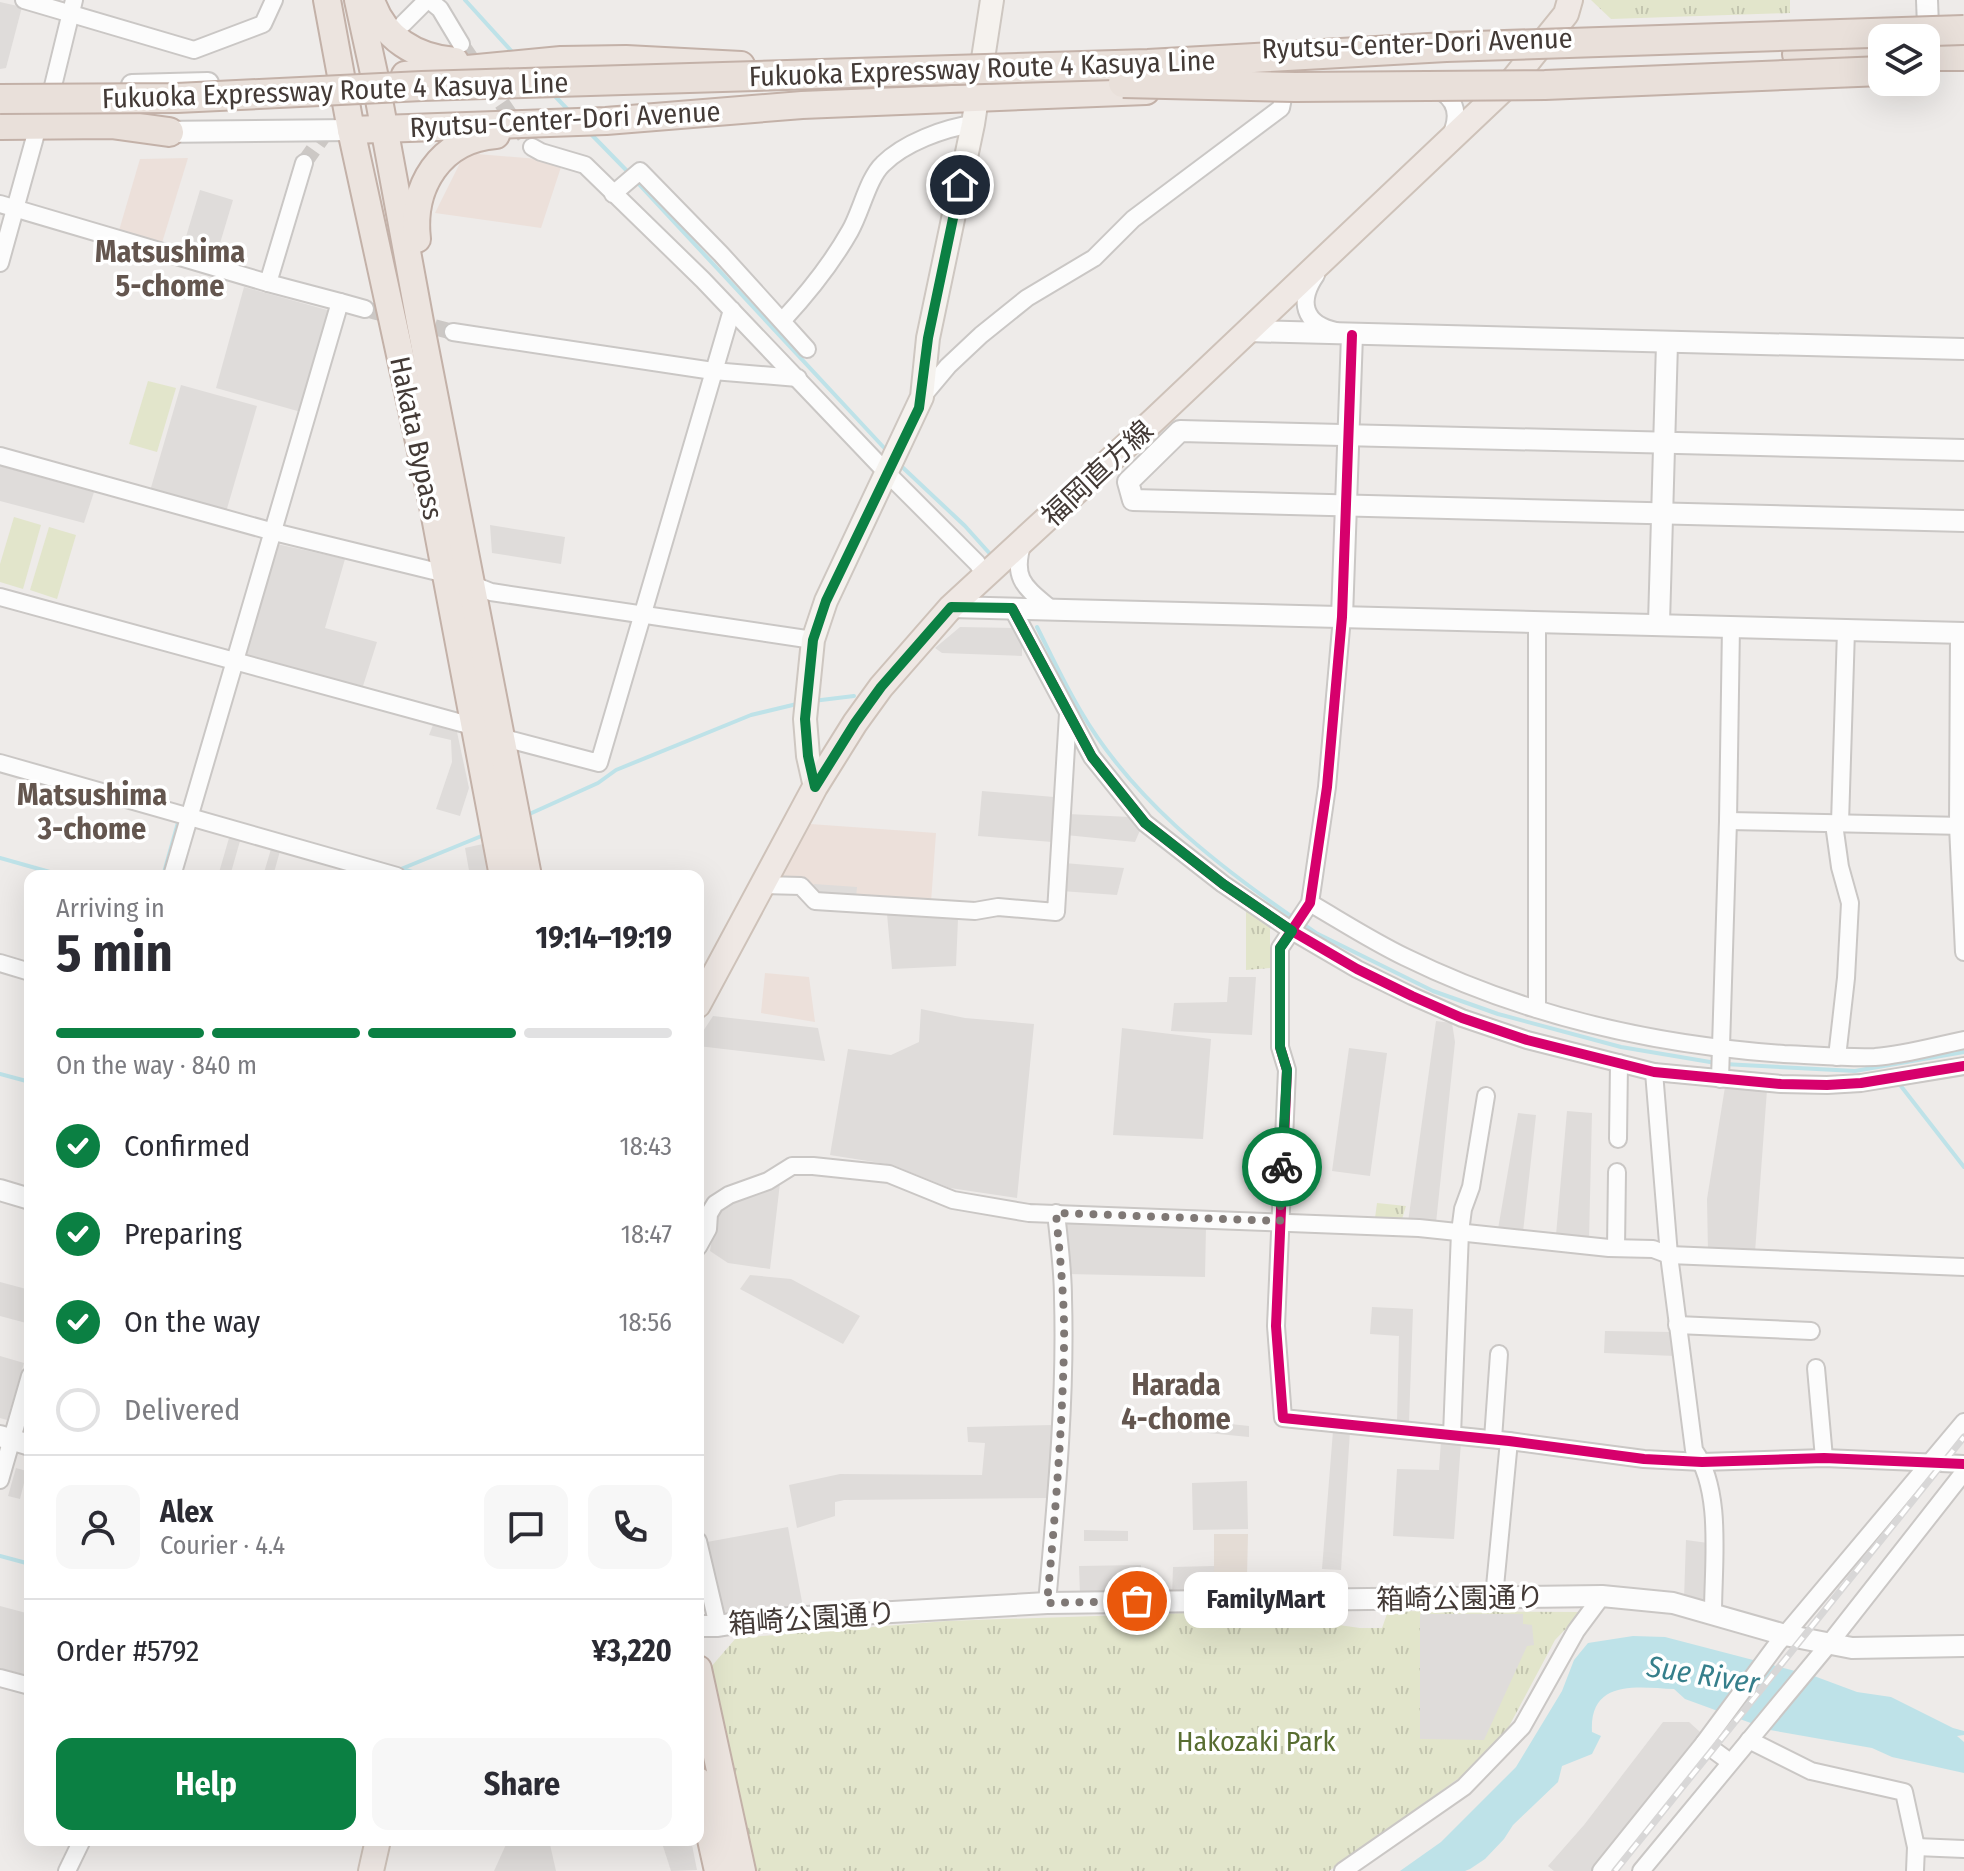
<!DOCTYPE html>
<html lang="en">
<head>
<meta charset="utf-8">
<style>
  body { margin:0; font-family:"Fira Sans Condensed","Noto Sans JP",sans-serif; background:#f7f7f7; color:#2b2b33; height:100vh; display:flex; flex-direction:column; font-size:30px; white-space:nowrap }
  * { box-sizing:border-box; margin:0 }
  p { font-size:26px; color:#7c7c81 }
  .icon { flex:none; width:44px; height:44px; fill:none; stroke:currentColor; stroke-width:2; stroke-linecap:round; stroke-linejoin:round }
  .map { position:relative; flex:1; overflow:hidden }
  .drawer { position:absolute; left:24px; top:870px; width:680px; height:976px; display:flex; flex-direction:column; background:#fff; border-radius:16px; box-shadow:0 8px 32px #0002 }
  .drawer>* { flex:none }
  .fabs { position:absolute; left:1868px; top:24px; display:grid; gap:16px }
  .fabs a { display:grid; place-items:center; width:72px; height:72px; border-radius:16px; background:#fff; box-shadow:0 8px 32px #0002; font-size:40px }
  .pin { position:absolute; display:grid; place-items:center; width:68px; height:68px; color:#fff; margin:-34px; border:4px solid #fff; border-radius:50%; box-shadow:0 2px 8px #0007 }
  .courier { position:absolute; display:grid; place-items:center; width:80px; height:80px; margin:-40px; border:6px solid #0b8043; border-radius:50%; background:#fff; color:#222; box-shadow:0 2px 10px #0007 }
  .bubble { position:absolute; height:56px; border-radius:16px; background:#fff; box-shadow:0 8px 32px #0002; font-size:26px; font-weight:700; line-height:56px; text-align:center }
  .head em { font-style:normal; font-weight:700 }
  .head div { display:flex; flex-direction:column-reverse }
  .head { display:flex; align-items:center; justify-content:space-between; height:136px; padding:0 32px }
  h1 { font-size:52px; font-weight:700; line-height:60px }
  .bar { display:grid; grid-template-columns:repeat(4,1fr); gap:12px 8px; align-content:center; height:96px; padding:0 32px }
  .bar i { height:10px; border-radius:6px; background:#e1e1e2 }
  .bar .on { background:#0b8043 }
  .bar p { grid-column:span 4 }
  .line { display:flex; align-items:center; gap:20px; padding:0 32px; border-top:2px solid #e1e1e2 }
  .line div { flex:1 }
  .round { display:grid; place-items:center; flex:none; width:84px; height:84px; border-radius:16px; background:#f7f7f7 }
  ol { padding:0 32px; list-style:none }
  li { display:flex; align-items:center; gap:24px; height:88px }
  li p { margin-inline-start:auto }
  li .icon { padding:8px; border-radius:50%; background:#0b8043; color:#fff; stroke-width:4 }
  li:last-child { color:#7c7c81 }
  li i { width:44px; height:44px; border:4px solid #e1e1e2; border-radius:50% }
  .action { display:flex; gap:16px; margin-top:auto; padding:16px 32px }
  .action a { flex:1; height:92px; border-radius:16px; background:#0b8043; color:#fff; font-size:32px; font-weight:700; line-height:92px; text-align:center }
  .action a+a { background:#f7f7f7; color:#2b2b33 }
  .map>svg:first-child { display:block }
  .commercial { fill:#ece0da }
  .education { fill:#e4dcd5 }
  .grass { fill:#e2e5cb }
  .park { fill:url(#park-tufts) }
  .parking { fill:#dfdcda }
  .water { fill:#bee2e8 }
  .lines { fill:none; stroke-linecap:round; stroke-linejoin:round }
  .stream { stroke:#bee2e8; stroke-width:4 }
  .minor-tunnel { stroke:#ccc8c5; stroke-width:16; stroke-dasharray:16 8; stroke-linecap:butt }
  .minor-casing { stroke:#cac7c5; stroke-width:20 }
  .tertiary-casing { stroke:#cac7c5; stroke-width:24 }
  .secondary-casing { stroke:#cec7c1; stroke-width:26 }
  .primary-casing { stroke:#cec2b9; stroke-width:28 }
  .trunk-casing { stroke:#c3b1a8; stroke-width:30 }
  .motorway-casing { stroke:#c3b1a8; stroke-width:32 }
  .minor { stroke:#fcfcfc; stroke-width:16 }
  .tertiary { stroke:#fcfcfc; stroke-width:20 }
  .secondary { stroke:#f5f2ee; stroke-width:22 }
  .primary { stroke:#efe8e4; stroke-width:24 }
  .trunk { stroke:#ece4df; stroke-width:26 }
  .motorway { stroke:#e9e0da; stroke-width:28 }
  .rail-casing { stroke:#d8d7d7; stroke-width:7 }
  .rail { stroke:#fff; stroke-width:4; stroke-dasharray:12; stroke-linecap:butt }
  .motorway-bridge-casing { stroke:#c3b1a8; stroke-width:32; stroke-linecap:butt }
  .motorway-bridge { stroke:#e9e0da; stroke-width:28 }
  .cycleway-casing { stroke:#fff; stroke-width:15 }
  .cycleway { stroke:#d6006c; stroke-width:10 }
  .done { stroke:#7f7875; stroke-width:8; stroke-dasharray:0 14.4 }
  .route { stroke:#0b8043; stroke-width:10 }
  .labels { text-anchor:middle; stroke-width:7; stroke-linejoin:round; paint-order:stroke }
  .street-label { font-size:28px; fill:#433a36; stroke:#fff }
  .park-label { font-size:28px; fill:#586d31; stroke:#fff }
  .neighbourhood-label { font-size:30px; font-weight:bold; fill:#64564f; stroke:#fff }
  .water-label { font-size:30px; font-style:italic; fill:#367f8b; stroke:#fff }
</style>
</head>
<body>
<div class="map">
<svg width="1964" height="1871" viewBox="0 0 1964 1871">
  <defs>
    <pattern id="park-tufts" width="24" height="20" patternUnits="userSpaceOnUse" patternTransform="scale(2)"><rect width="24" height="20" fill="#e2e5cb"/><path d="M3 7l-1-3M5 7V3M7 7l1-3M15 17l-1-3M17 17v-4M19 17l1-3" fill="none" stroke="#c3c5af"/></pattern>
  </defs>
  <rect width="100%" height="100%" fill="#eeebe9"/>
  <g class="commercial">
    <path d="M465,153L563,161L541,228L435,213Z"/>
    <path d="M188,158L161,246L118,234L140,159Z"/>
    <path d="M810,824L936,833L931,902L819,896L781,878Z"/>
    <path d="M765,973L809,977L815,1022L761,1013Z"/>
  </g>
  <path class="education" d="M1214,1534H1248L1247,1576H1214Z"/>
  <g class="grass">
    <path d="M148,381L176,388L157,452L129,444Z"/>
    <path d="M14,517L41,525L23,589L0,582V564Z"/>
    <path d="M49,527L76,535L57,599L30,590Z"/>
  </g>
  <g class="park">
    <path d="M1591,0H1790V13L1611,19Z"/>
    <path d="M1246,911L1270,925V968L1246,970Z"/>
    <path d="M1377,1203L1406,1206L1402,1219L1375,1218Z"/>
    <path d="M1302,1609L1318,1622L1360,1628H1382L1388,1611L1582,1612L1555,1640L1507,1730L1462,1776L1329,1871H754L710,1668L736,1638L947,1621Z"/>
  </g>
  <g class="parking">
    <path d="M0,2L22,7L6,68L0,69Z"/>
    <path d="M200,190L233,200L215,260L182,250Z"/>
    <path d="M244,287L331,311L301,412L216,388Z"/>
    <path d="M181,385L257,406L226,512L150,491Z"/>
    <path d="M0,466L94,492L84,523L0,501Z"/>
    <path d="M490,525L565,537L561,564L492,553Z"/>
    <path d="M277,544L345,559L325,628L377,642L363,686L242,656Z"/>
    <path d="M960,627L1015,628L1022,638V656L942,653L935,648Z"/>
    <path d="M433,725L457,732L469,788L460,816L436,809L452,762L451,740L429,735Z"/>
    <path d="M982,791L1054,797L1052,842L978,836Z"/>
    <path d="M1068,814L1130,817L1141,828L1135,842L1066,835Z"/>
    <path d="M229,838L240,841L230,876H218Z"/>
    <path d="M483,844L489,876H470L465,848Z"/>
    <path d="M271,849L280,851L273,876H263Z"/>
    <path d="M1064,863L1124,868L1117,895L1061,891Z"/>
    <path d="M814,884L857,887L856,898L813,893Z"/>
    <path d="M887,914L958,919L956,966L892,969Z"/>
    <path d="M1229,977H1256L1252,1035L1171,1031L1174,1003L1227,1002Z"/>
    <path d="M921,1009L965,1018L1034,1024L1017,1198L950,1188L893,1165L830,1155L848,1049L891,1055L919,1042Z"/>
    <path d="M713,1016L818,1028L825,1061L698,1046V1039Z"/>
    <path d="M1436,1021L1452,1023L1455,1042L1436,1223L1408,1222Z"/>
    <path d="M1122,1028L1211,1039L1203,1139L1113,1135Z"/>
    <path d="M1349,1048L1387,1053L1370,1176L1332,1171Z"/>
    <path d="M1725,1087L1767,1090L1755,1252H1708L1707,1199Z"/>
    <path d="M1567,1111L1592,1113L1589,1239L1556,1235Z"/>
    <path d="M1518,1113L1536,1115L1523,1232L1498,1229Z"/>
    <path d="M780,1183L770,1269L728,1263L710,1251L716,1214L726,1203Z"/>
    <path d="M1063,1222L1206,1226L1205,1277L1067,1274Z"/>
    <path d="M750,1275L791,1279L860,1316L843,1344L740,1289Z"/>
    <path d="M0,1282L30,1290V1324L0,1316Z"/>
    <path d="M1372,1307L1413,1309L1409,1422H1397L1399,1336L1370,1334Z"/>
    <path d="M1605,1331L1672,1332L1675,1356L1604,1353Z"/>
    <path d="M0,1356L24,1363L7,1420L0,1418Z"/>
    <path d="M1156,1416L1249,1426V1437L1156,1428Z"/>
    <path d="M1053,1425L1049,1498L844,1500L835,1502V1516L797,1528L789,1485L840,1474L982,1475L985,1443L968,1442L967,1427Z"/>
    <path d="M1333,1431H1350L1341,1570L1322,1569Z"/>
    <path d="M1441,1441L1461,1442L1454,1539L1393,1536L1397,1469L1439,1470Z"/>
    <path d="M16,1468L30,1472V1485L24,1483L20,1499L8,1496Z"/>
    <path d="M1247,1481L1248,1529L1193,1530L1192,1483Z"/>
    <path d="M788,1527L803,1607L724,1617L707,1542Z"/>
    <path d="M1084,1530L1128,1531V1541H1084Z"/>
    <path d="M1686,1540L1708,1543L1705,1602L1684,1599Z"/>
    <path d="M1141,1565V1594L1080,1595L1079,1566Z"/>
    <path d="M1214,1566V1576H1247L1246,1594L1172,1596L1173,1567Z"/>
    <path d="M0,1606L30,1614V1676L0,1668Z"/>
    <path d="M1420,1614H1523V1624L1532,1625L1534,1645L1527,1646L1484,1740L1420,1739Z"/>
    <path d="M1663,1722H1689L1700,1732L1592,1871H1554L1548,1866L1584,1825Z"/>
    <path d="M508,1840H549L556,1871H494Z"/>
    <path d="M661,1840H691L697,1870L671,1871Z"/>
  </g>
  <path class="water" d="M1633,1636L1665,1637L1814,1676L1857,1692L1891,1697L1953,1728L1964,1731V1735L1957,1736L1964,1742V1773L1892,1757L1872,1748L1770,1730L1685,1699L1674,1689C1637,1687 1589,1679 1592,1732L1601,1736L1592,1754L1562,1766L1558,1782L1513,1825L1504,1839L1485,1859L1470,1869L1465,1871H1400L1441,1842L1516,1767L1562,1691L1574,1660L1588,1643Z"/>
  <g class="lines">
    <g class="stream">
      <path d="M465,0L515,55"/>
      <path d="M552,93L571,113"/>
      <path d="M588,131L629,173"/>
      <path d="M635,180L888,452"/>
      <path d="M899,464L965,526L991,555"/>
      <path d="M1037,627C1051,655 1064,683 1080,710C1131,798 1213,862 1295,919"/>
      <path d="M813,701L854,696"/>
      <path d="M525,816L598,783L616,770L751,715L801,703"/>
      <path d="M0,858L64,876"/>
      <path d="M401,869L484,835"/>
      <path d="M402,869L426,876"/>
      <path d="M163,876L179,819"/>
      <path d="M1303,924L1316,933L1433,991L1498,1014L1621,1047L1716,1063"/>
      <path d="M698,955L701,956"/>
      <path d="M1724,1064L1855,1071L1964,1052"/>
      <path d="M0,1074L30,1082"/>
      <path d="M1897,1081L1964,1167"/>
      <path d="M0,1556L30,1564"/>
    </g>
    <g class="minor-tunnel">
      <path d="M461,44L532,147"/>
      <path d="M304,163L331,125"/>
      <path d="M365,309L453,332"/>
    </g>
    <g class="minor-casing">
      <g id="minor">
        <path d="M24,0L194,50L263,24L274,0"/>
        <path d="M429,0L440,9L461,44"/>
        <path d="M403,24L427,0"/>
        <path d="M53,86L74,0"/>
        <path d="M1435,88C1458,99 1460,117 1450,137"/>
        <path d="M532,147L541,152L585,165L703,280L887,473L977,563L986,576"/>
        <path d="M613,194L640,171L721,254L807,349"/>
        <path d="M0,204L268,283L340,302L172,876"/>
        <path d="M0,263L35,137"/>
        <path d="M1316,275C1298,301 1303,324 1336,331"/>
        <path d="M268,283L304,163"/>
        <path d="M340,302L365,309"/>
        <path d="M783,320C808,293 832,263 850,231C861,212 868,178 883,164C904,143 944,128 973,124"/>
        <path d="M453,332L713,371L798,378"/>
        <path d="M922,397L948,366L981,335L1027,298L1094,258L1133,219L1281,108L1285,88"/>
        <path d="M0,456L274,532L446,574L491,592L813,640"/>
        <path d="M1023,542C1011,579 1025,587 1051,609"/>
        <path d="M0,597L476,727"/>
        <path d="M1012,608L1092,757L1145,823L1223,884L1292,931L1357,969L1412,996L1462,1018L1527,1040L1654,1072L1781,1084L1827,1085L1861,1083L1964,1066"/>
        <path d="M1342,617L1327,787L1310,903L1280,948V1047L1287,1070L1276,1326L1283,1418L1509,1441L1644,1459L1702,1462L1824,1458L1964,1464"/>
        <path d="M1537,622V1009"/>
        <path d="M1959,632L1958,826L1964,952"/>
        <path d="M500,737L599,763L732,310"/>
        <path d="M0,763L397,876"/>
        <path d="M1728,821L1964,826"/>
        <path d="M1840,823L1846,630"/>
        <path d="M1834,824L1840,867L1850,903L1846,978L1837,1057"/>
        <path d="M763,885L801,886L815,901L975,911L998,907L1056,912L1068,714"/>
        <path d="M1310,903C1341,921 1372,941 1405,957C1523,1015 1654,1045 1784,1054C1814,1055 1844,1058 1875,1057C1904,1055 1935,1046 1964,1040"/>
        <path d="M0,963L30,972"/>
        <path d="M1654,1072L1669,1255L1694,1450C1723,1491 1713,1563 1713,1613"/>
        <path d="M1720,1079L1728,821L1731,626"/>
        <path d="M1618,1139L1619,1063"/>
        <path d="M698,1247L708,1229L709,1214L715,1204L729,1195L768,1181L792,1166H813L889,1174L953,1200L1029,1213L1419,1228L1609,1248L1653,1249L1669,1255L1964,1267"/>
        <path d="M1616,1248L1617,1172"/>
        <path d="M1677,1325L1811,1331"/>
        <path d="M1816,1368L1824,1458"/>
        <path d="M1452,1435L1460,1232L1463,1209L1471,1187L1486,1096"/>
        <path d="M1493,1439L1499,1354"/>
        <path d="M0,1480L30,1376"/>
        <path d="M698,1541L718,1626"/>
        <path d="M1494,1597L1509,1441"/>
        <path d="M1047,1603C1056,1502 1066,1400 1063,1298C1063,1270 1059,1241 1056,1213"/>
        <path d="M0,1678L30,1686"/>
        <path d="M1749,1740L1811,1771L1904,1792L1916,1847L1915,1871"/>
        <path d="M1704,1743L1730,1762"/>
        <path d="M1916,1847L1964,1849"/>
        <path d="M67,1871L82,1840"/>
        <path d="M1343,1871L1464,1787L1522,1727L1576,1631L1602,1596"/>
        <path d="M1601,1871L1704,1743L1778,1643L1964,1422"/>
        <path d="M1641,1871L1829,1644L1964,1472"/>
      </g>
    </g>
    <g class="tertiary-casing">
      <g id="tertiary">
        <path d="M1927,0L1928,26"/>
        <path d="M132,85L208,83"/>
        <path d="M155,132L351,130"/>
        <path d="M1247,331L1964,349"/>
        <path d="M1964,450L1180,431L1128,482L1133,500L1964,521"/>
        <path d="M951,607L1964,633"/>
        <path d="M1342,617L1352,335"/>
        <path d="M1659,623L1667,343"/>
        <path d="M0,1190L30,1199"/>
        <path d="M0,1436L30,1445"/>
        <path d="M698,1626H718L755,1620L1047,1603L1602,1596L1673,1603L1785,1635L1852,1648L1964,1646"/>
      </g>
    </g>
    <g class="secondary-casing">
      <path id="secondary" d="M815,787L808,756L805,719L813,640L826,601L922,397L928,338L973,124L992,0"/>
    </g>
    <g class="primary-casing">
      <g id="primary">
        <path d="M698,1005L815,787L855,723L881,687L951,607L1154,420L1512,81L1566,14L1570,0"/>
        <path d="M371,1871L378,1840"/>
      </g>
    </g>
    <g class="trunk-casing">
      <g id="trunk">
        <path d="M327,0L351,130L433,506L503,876"/>
        <path d="M358,0L375,78L420,322L528,876"/>
        <path d="M371,0C383,38 416,58 455,61"/>
        <path d="M405,75L561,60L626,59L741,65"/>
        <path d="M351,130L606,121L802,105L1146,91"/>
        <path d="M417,239C411,187 440,139 496,135"/>
        <path d="M698,1669L742,1871"/>
        <path d="M698,1781L718,1871"/>
      </g>
    </g>
    <g class="motorway-casing">
      <g id="motorway">
        <path d="M1797,54L1882,53"/>
        <path d="M1926,56H1964"/>
        <path d="M0,125L111,124L169,132"/>
      </g>
    </g>
    <use href="#minor" class="minor"/>
    <use href="#tertiary" class="tertiary"/>
    <use href="#secondary" class="secondary"/>
    <use href="#primary" class="primary"/>
    <use href="#trunk" class="trunk"/>
    <use href="#motorway" class="motorway"/>
    <g class="rail-casing">
      <path id="rail" d="M1615,1871L1964,1437"/>
    </g>
    <use href="#rail" class="rail"/>
    <g class="motorway-bridge-casing">
      <g id="motorway-bridge">
        <path d="M1123,83L1295,87L1545,85L1882,71"/>
        <path d="M0,99L177,98L422,86L1148,64L1446,47L1964,30"/>
      </g>
    </g>
    <use href="#motorway-bridge" class="motorway-bridge"/>
    <g class="cycleway-casing">
      <g id="cycleway">
        <path d="M1352,335L1342,617L1327,787L1310,903L1280,948V1047L1287,1070L1276,1326L1283,1418L1509,1441L1644,1459L1702,1462L1824,1458L1964,1464"/>
        <path d="M1012,608L1092,757L1145,823L1223,884L1292,931L1357,969L1412,996L1462,1018L1527,1040L1654,1072L1781,1084L1827,1085L1861,1083L1964,1066"/>
      </g>
    </g>
    <use href="#cycleway" class="cycleway"/>
  </g>
  <g class="lines">
    <path class="done" d="M1137,1601L1047,1603C1055,1518 1062,1432 1064,1347C1065,1302 1060,1258 1056,1213L1280,1221L1282,1167"/>
    <path class="route" d="M960,185L928,338L919,408L826,601L813,640L805,719L808,756L815,787L855,723L881,687L951,607L1012,608L1092,757L1145,823L1223,884L1292,931L1280,948V1047L1287,1070L1282,1167"/>
  </g>
  <g class="labels">
    <g class="street-label">
      <text transform="translate(1417 43) rotate(-2)" y="10">Ryutsu-Center-Dori Avenue</text>
      <text transform="translate(982 68) rotate(-2)" y="10">Fukuoka Expressway Route 4 Kasuya Line</text>
      <text transform="translate(335 90) rotate(-2)" y="10">Fukuoka Expressway Route 4 Kasuya Line</text>
      <text transform="translate(565 119) rotate(-3)" y="10">Ryutsu-Center-Dori Avenue</text>
      <text transform="translate(417 438) rotate(78)" y="10">Hakata Bypass</text>
      <text transform="translate(1097 473) rotate(-43)" y="10">福岡直方線</text>
      <text transform="translate(1460 1598) rotate(-1)" y="10">箱崎公園通り</text>
      <text transform="translate(812 1618) rotate(-4)" y="10">箱崎公園通り</text>
    </g>
    <g class="park-label">
      <text x="1256" y="1751">Hakozaki Park</text>
    </g>
    <g class="neighbourhood-label">
      <text x="170" y="262">Matsushima<tspan x="170" dy="34">5-chome</tspan></text>
      <text x="92" y="805">Matsushima<tspan x="92" dy="34">3-chome</tspan></text>
      <text x="1176" y="1395">Harada<tspan x="1176" dy="34">4-chome</tspan></text>
    </g>
    <g class="water-label">
      <text transform="translate(1703 1675) rotate(9)" y="10">Sue River</text>
    </g>
  </g>
</svg>
<div class="fabs">
<a><svg class="icon" aria-label="layers" viewBox="0 0 24 24"><path d="M12 4l9 5-9 5-9-5zM3 14l9 5 9-5"/></svg></a>
</div>
<div class="pin" style="left:1137px;top:1601px;background:#ea580c"><svg class="icon" aria-label="bag" viewBox="0 0 24 24"><path d="M5 8h14l-1 12H6zM9 8a3 3 0 0 1 6 0"/></svg></div>
<div class="pin" style="left:960px;top:185px;background:#1f2937"><svg class="icon" aria-label="home" viewBox="0 0 24 24"><path d="M3 11l9-7 9 7M6 9v11h12V9"/></svg></div>
<div class="courier" style="left:1282px;top:1167px"><svg class="icon" aria-label="bike" viewBox="0 0 24 24"><circle cx="6" cy="16" r="4"/><circle cx="18" cy="16" r="4"/><path d="M6 16l4-8h5l3 8M10 8l3 8H6M13 5h3"/></svg></div>
<div class="bubble" style="left:1184px;top:1572px;width:164px">FamilyMart</div>
<section class="drawer">
<div class="head"><div><h1>5 min</h1><p>Arriving in</p></div><em>19:14–19:19</em></div>
<div class="bar"><i class="on"></i><i class="on"></i><i class="on"></i><i></i><p>On the way · 840 m</p></div>
<ol>
<li><svg class="icon" aria-label="check" viewBox="0 0 24 24"><path d="M5 12l5 5 9-10"/></svg>Confirmed<p>18:43</p></li>
<li><svg class="icon" aria-label="check" viewBox="0 0 24 24"><path d="M5 12l5 5 9-10"/></svg>Preparing<p>18:47</p></li>
<li><svg class="icon" aria-label="check" viewBox="0 0 24 24"><path d="M5 12l5 5 9-10"/></svg>On the way<p>18:56</p></li>
<li><i></i>Delivered</li>
</ol>
<div class="line" style="height:144px"><a class="round"><svg class="icon" aria-label="person" viewBox="0 0 24 24"><circle cx="12" cy="8" r="4"/><path d="M4 21q1-7 8-7t8 7"/></svg></a><div><b>Alex</b><p>Courier · 4.4</p></div><a class="round"><svg class="icon" aria-label="chat" viewBox="0 0 24 24"><path d="M4 5h16v11H9l-5 4z"/></svg></a><a class="round"><svg class="icon" aria-label="phone" viewBox="0 0 24 24"><path d="M5 4h4l2 5-3 2q2 4 5 5l2-3 5 2v4C11 20 4 13 5 4z"/></svg></a></div>
<div class="line" style="height:104px"><div>Order #5792</div><b>¥3,220</b></div>
<div class="action"><a>Help</a><a>Share</a></div>
</section>
</div>
</body>
</html>
